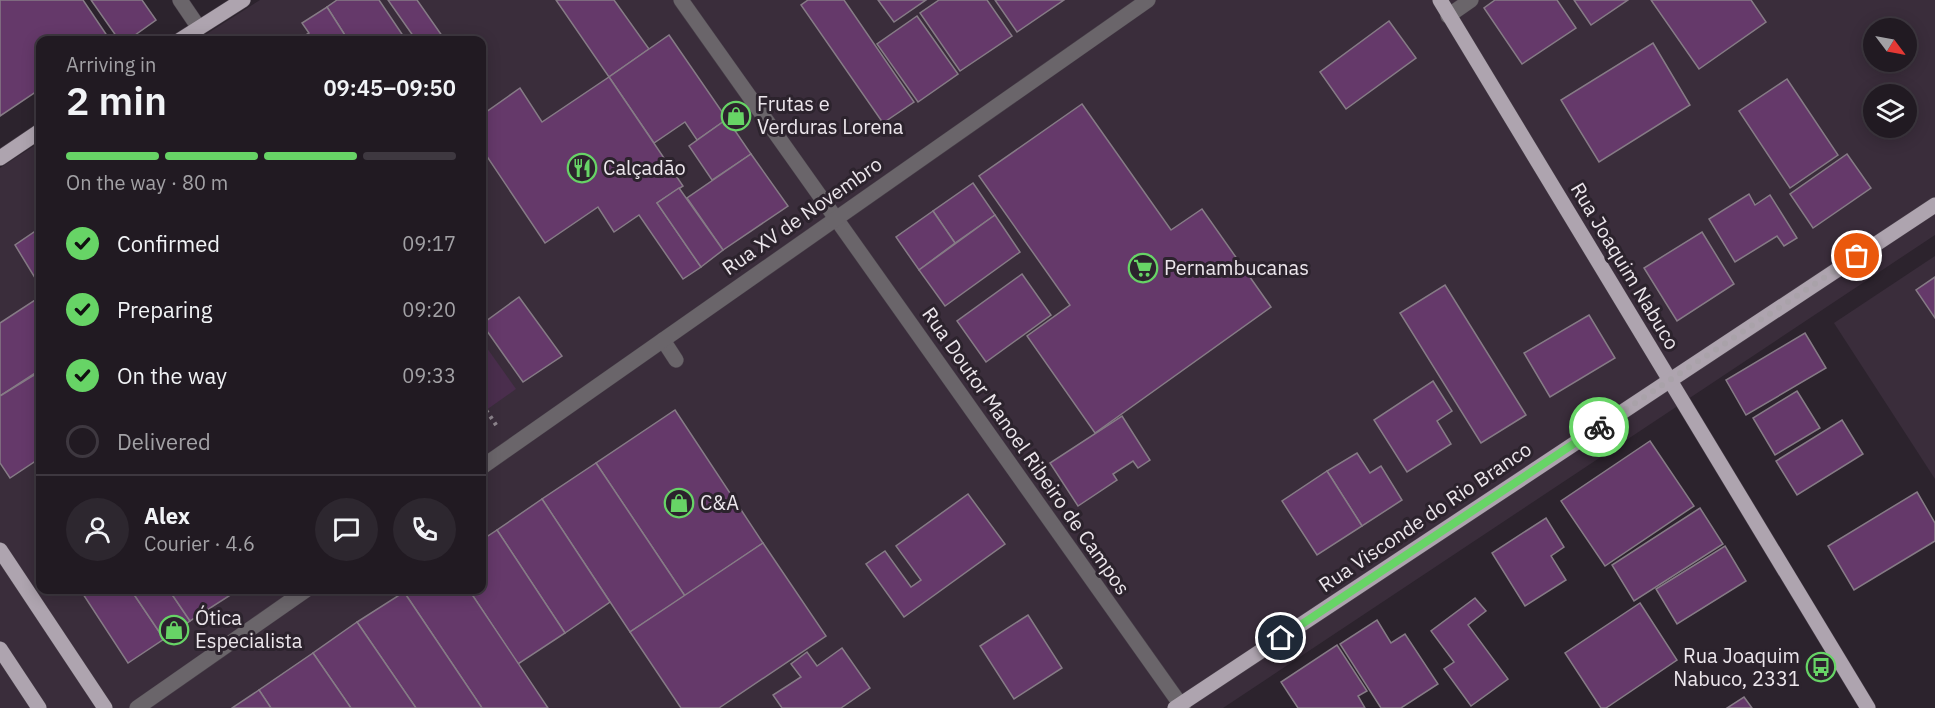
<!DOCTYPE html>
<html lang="en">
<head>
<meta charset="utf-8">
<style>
  body { margin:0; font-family:"IBM Plex Sans",sans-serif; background:#2d272f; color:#f1f3f6; height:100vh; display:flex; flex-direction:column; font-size:22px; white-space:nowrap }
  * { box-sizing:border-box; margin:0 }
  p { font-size:20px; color:#a2a1a5 }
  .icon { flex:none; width:33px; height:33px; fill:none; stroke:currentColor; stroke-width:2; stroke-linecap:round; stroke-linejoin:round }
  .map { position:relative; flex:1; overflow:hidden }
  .sheet { position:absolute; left:36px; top:36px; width:450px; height:558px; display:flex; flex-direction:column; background:#211a22; border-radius:12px; box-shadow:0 3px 15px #0003,0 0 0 2px #3e3840 }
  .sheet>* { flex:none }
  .needle { width:39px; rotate:122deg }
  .fabs { position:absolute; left:1863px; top:18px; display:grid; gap:12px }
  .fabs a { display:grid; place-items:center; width:54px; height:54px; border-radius:50%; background:#211a22; box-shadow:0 3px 15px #0003,0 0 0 2px #3e3840; font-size:30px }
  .pin { position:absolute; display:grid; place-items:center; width:51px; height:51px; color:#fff; margin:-26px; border:3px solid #fff; border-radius:50%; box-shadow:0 2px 6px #0007 }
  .courier { position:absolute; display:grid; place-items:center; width:60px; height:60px; margin:-30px; border:4px solid #67d466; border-radius:50%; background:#fff; color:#222; box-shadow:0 2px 8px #0007 }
  .headline em { font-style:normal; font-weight:600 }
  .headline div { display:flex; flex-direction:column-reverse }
  .headline { display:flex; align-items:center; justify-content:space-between; height:102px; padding:0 30px }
  h1 { font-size:39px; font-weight:600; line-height:45px }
  .bar { display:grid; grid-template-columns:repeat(4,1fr); gap:9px 6px; align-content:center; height:72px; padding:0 30px }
  .bar i { height:8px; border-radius:4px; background:#3e3840 }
  .bar .current { background:#67d466 }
  .bar p { grid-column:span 4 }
  .line { display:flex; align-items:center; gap:15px; padding:0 30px; border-top:2px solid #3e3840 }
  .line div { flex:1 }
  .round { display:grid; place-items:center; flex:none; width:63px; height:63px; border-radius:32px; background:#2d272f }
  ol { padding:0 30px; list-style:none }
  li { display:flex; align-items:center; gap:18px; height:66px }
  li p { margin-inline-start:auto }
  li .icon { padding:6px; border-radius:50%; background:#67d466; color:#111; stroke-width:4 }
  li:last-child { color:#a2a1a5 }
  li i { width:33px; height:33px; border:3px solid #3e3840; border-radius:50% }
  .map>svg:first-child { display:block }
  .built { fill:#3a2d3b; fill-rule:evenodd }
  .green { fill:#4a2e4d }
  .building { fill:#65396a; stroke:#867b86; stroke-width:1.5 }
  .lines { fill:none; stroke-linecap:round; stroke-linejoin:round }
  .minor-casing { stroke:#473e48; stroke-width:16 }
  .major-casing { stroke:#473e48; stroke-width:16 }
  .path { stroke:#8d858d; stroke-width:4; stroke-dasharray:3 4.5; stroke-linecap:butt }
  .minor { stroke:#6a656a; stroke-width:15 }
  .major { stroke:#aea4af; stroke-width:15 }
  .done { stroke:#a9a2a9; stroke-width:6; stroke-dasharray:0 10.8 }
  .route { stroke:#67d466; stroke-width:8 }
  .labels { text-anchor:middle; stroke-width:6; stroke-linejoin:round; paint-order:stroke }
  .poi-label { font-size:20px; fill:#ece6ec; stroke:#2c232d; text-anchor:start }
  .street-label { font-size:20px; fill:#ece6ec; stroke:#2c232d }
</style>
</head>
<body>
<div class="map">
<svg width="1935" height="708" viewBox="0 0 1935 708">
  <rect width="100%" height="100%" fill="#2c232d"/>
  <g class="built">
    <path d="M260,0H1935V235L1223,708H0V168L40,142V590H482V40H197ZM1874,28H1906V62H1874ZM1874,94H1906V128H1874Z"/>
    <path d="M1935,256V479L1834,323Z"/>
  </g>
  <path class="green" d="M482,341L516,389L482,413Z"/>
  <g class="building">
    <path d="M0,0H83L110,40H40V89L0,116Z"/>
    <path d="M91,0H142L156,20L128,40H119Z"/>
    <path d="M337,0H379L406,40H348L327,7Z"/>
    <path d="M388,0H417L445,40H416Z"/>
    <path d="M556,0H614L649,49L609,77Z"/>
    <path d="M808,0H844L914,102L883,123L801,5Z"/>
    <path d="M878,0H926L894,22Z"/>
    <path d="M939,0H987L1012,36L960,71L920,13Z"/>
    <path d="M995,0H1064L1017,32Z"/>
    <path d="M1495,0H1557L1576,28L1522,64L1484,8Z"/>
    <path d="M1574,0H1628L1591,25Z"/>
    <path d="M1651,0H1751L1766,22L1699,69Z"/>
    <path d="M327,7L348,40H298L309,33L302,23Z"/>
    <path d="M917,16L958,74L918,102L877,44Z"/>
    <path d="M1389,21L1416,58L1346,109L1320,72Z"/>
    <path d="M669,35L727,119L697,140L685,122L654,143L609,77Z"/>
    <path d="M1653,43L1690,105L1599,162L1561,100Z"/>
    <path d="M609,77L683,186L657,203L701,267L683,279L639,215L614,232L598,207L545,243L482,149V115L520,88L542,122Z"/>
    <path d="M1787,79L1838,155L1790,188L1739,111Z"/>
    <path d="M1082,104L1171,230L1202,209L1271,307L1095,433L1027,336L1070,305L979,176Z"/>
    <path d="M727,119L751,154L712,180L689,146Z"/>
    <path d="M751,154L788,206L723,250L687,198Z"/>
    <path d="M1847,154L1871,188L1813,228L1790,194Z"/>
    <path d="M973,183L995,215L955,243L933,211Z"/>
    <path d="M679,188L723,250L701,267L657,203Z"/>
    <path d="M1749,194L1755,205L1770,195L1797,238L1784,246L1777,236L1735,262L1709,219Z"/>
    <path d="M933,211L955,243L919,270L896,237Z"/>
    <path d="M995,215L1020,252L945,306L919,270Z"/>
    <path d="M40,228V286L15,245Z"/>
    <path d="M1702,232L1734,284L1677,321L1644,268Z"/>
    <path d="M1022,274L1051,315L986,362L957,321Z"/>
    <path d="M1935,277V318L1916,290Z"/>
    <path d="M1445,285L1526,415L1481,443L1400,313Z"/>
    <path d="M519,297L562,356L523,382L482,324Z"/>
    <path d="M35,300L40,308V370L0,396V323Z"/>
    <path d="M1589,315L1615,358L1550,397L1524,353Z"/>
    <path d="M1805,333L1826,368L1746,415L1726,380Z"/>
    <path d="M34,375L40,385V458L10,478L0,463V396Z"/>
    <path d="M1433,381L1452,411L1437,421L1451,444L1407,472L1374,420Z"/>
    <path d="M1797,391L1820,428L1775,455L1753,418Z"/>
    <path d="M675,410L763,543L685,596L596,463Z"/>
    <path d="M1122,416L1150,460L1138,468L1133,461L1113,474L1117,480L1078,506L1050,463Z"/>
    <path d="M1842,420L1863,454L1797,495L1776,461Z"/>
    <path d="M1650,441L1694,506L1605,566L1561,501Z"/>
    <path d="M1357,453L1370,473L1381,466L1402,500L1362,526L1327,471Z"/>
    <path d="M596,463L685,596L630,632L542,499Z"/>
    <path d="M1327,471L1362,526L1317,555L1282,501Z"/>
    <path d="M1917,492L1935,523V541L1854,590L1828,546Z"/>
    <path d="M968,494L1005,544L904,617L866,564L885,551L911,587L921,580L896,546Z"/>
    <path d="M542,499L610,602L565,633L497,530Z"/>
    <path d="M1700,508L1723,544L1634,601L1612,565Z"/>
    <path d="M1546,518L1564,547L1551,556L1566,580L1525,606L1492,553Z"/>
    <path d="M497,530L565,633L518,664L469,590H482V540Z"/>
    <path d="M763,543L826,636L719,708H681L630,632Z"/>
    <path d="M1725,546L1746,581L1677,624L1656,589Z"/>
    <path d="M90,590H131L164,639L128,663L83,594Z"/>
    <path d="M131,590H169L190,621L164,639Z"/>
    <path d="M169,590H229L232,594L190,621Z"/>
    <path d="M408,590H469L548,708H482L404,592Z"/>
    <path d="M404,592L482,708H416L357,622Z"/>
    <path d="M1475,598L1486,611L1468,625L1508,679L1471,706L1444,669L1454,662L1431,631Z"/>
    <path d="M1640,603L1677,660L1606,708H1601L1565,653Z"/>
    <path d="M1028,615L1062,668L1014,699L980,646Z"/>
    <path d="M1377,620L1391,643L1405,634L1438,684L1401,708H1381L1340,644Z"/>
    <path d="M357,622L416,708H351L313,653Z"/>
    <path d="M1337,645L1367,691L1358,696L1365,708H1298L1281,682Z"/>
    <path d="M842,648L870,688L841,708H782L773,695L801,677L791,664L807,652L817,666Z"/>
    <path d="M313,653L351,708H271L259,690Z"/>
    <path d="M259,690L271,708H232Z"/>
    <path d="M1744,697L1752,708H1727Z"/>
  </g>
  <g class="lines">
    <g class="minor-casing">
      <g id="minor">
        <path d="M180,0L199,28"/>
        <path d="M681,0L1183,708"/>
        <path d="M1448,16L1471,0"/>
        <path d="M663,340L676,360"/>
        <path d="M482,467L1148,0"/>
        <path d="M137,708L306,590"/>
      </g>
    </g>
    <g class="major-casing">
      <g id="major">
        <path d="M1440,0L1868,708"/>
        <path d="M180,40L243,0"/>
        <path d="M0,158L40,131"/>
        <path d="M0,550L105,708"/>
        <path d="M0,649L39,708"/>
        <path d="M1175,708L1935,205"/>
      </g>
    </g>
    <path class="path" d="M482,404L498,428"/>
    <use href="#minor" class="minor"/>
    <use href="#major" class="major"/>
  </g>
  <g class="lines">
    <path class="done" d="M1599,427L1857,256"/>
    <path class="route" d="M1281,638L1599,427"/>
  </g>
  <defs>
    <g id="shop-ring" transform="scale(1.5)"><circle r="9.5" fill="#2c232d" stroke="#67d466" stroke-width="1.5"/><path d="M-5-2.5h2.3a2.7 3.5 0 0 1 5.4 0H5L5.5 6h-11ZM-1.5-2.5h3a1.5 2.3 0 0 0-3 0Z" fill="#67d466"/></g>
    <g id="restaurant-ring" transform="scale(1.5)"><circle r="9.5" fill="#2c232d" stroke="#67d466" stroke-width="1.5"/><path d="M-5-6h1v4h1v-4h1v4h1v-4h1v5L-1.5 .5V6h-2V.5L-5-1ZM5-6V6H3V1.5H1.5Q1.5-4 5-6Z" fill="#67d466"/></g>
    <g id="supermarket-ring" transform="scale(1.5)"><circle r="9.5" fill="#2c232d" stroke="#67d466" stroke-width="1.5"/><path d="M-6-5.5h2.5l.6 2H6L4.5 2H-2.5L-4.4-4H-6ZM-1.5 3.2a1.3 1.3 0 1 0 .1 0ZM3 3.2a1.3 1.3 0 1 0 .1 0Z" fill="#67d466"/></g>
    <g id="bus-ring" transform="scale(1.5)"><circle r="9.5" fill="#2c232d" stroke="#67d466" stroke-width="1.5"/><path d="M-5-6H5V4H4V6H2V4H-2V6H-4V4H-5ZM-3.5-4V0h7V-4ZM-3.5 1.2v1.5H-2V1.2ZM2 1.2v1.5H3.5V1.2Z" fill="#67d466"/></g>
  </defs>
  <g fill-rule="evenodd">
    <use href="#shop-ring" x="736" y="116"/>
    <use href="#restaurant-ring" x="582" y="168"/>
    <use href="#supermarket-ring" x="1143" y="268"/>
    <use href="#shop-ring" x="679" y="503"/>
    <use href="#shop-ring" x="174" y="630"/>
    <use href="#bus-ring" x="1821" y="667"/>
  </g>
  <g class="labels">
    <g class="poi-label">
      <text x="757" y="111">Frutas e<tspan x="757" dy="23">Verduras Lorena</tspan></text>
      <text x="603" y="175">Calçadão</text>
      <text x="1164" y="275">Pernambucanas</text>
      <text x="700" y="510">C&amp;A</text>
      <text x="195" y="625">Ótica<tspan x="195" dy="23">Especialista</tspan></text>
      <text x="1800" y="663" text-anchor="end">Rua Joaquim<tspan x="1800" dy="23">Nabuco, 2331</tspan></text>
    </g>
    <g class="street-label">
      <text transform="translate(802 216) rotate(-35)" y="7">Rua XV de Novembro</text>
      <text transform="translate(1625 266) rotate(59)" y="7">Rua Joaquim Nabuco</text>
      <text transform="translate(1026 451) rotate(55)" y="7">Rua Doutor Manoel Ribeiro de Campos</text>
      <text transform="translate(1425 517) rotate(-34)" y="7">Rua Visconde do Rio Branco</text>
    </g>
  </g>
</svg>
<div class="fabs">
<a><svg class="needle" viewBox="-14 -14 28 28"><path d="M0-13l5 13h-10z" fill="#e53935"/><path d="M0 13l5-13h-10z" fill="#a2a1a5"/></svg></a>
<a><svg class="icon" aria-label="layers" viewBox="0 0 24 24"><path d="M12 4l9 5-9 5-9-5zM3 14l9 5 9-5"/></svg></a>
</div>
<div class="pin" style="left:1857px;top:256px;background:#ea580c"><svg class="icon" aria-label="bag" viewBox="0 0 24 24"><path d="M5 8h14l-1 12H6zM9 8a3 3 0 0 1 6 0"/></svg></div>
<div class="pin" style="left:1281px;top:638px;background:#1f2937"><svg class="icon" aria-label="home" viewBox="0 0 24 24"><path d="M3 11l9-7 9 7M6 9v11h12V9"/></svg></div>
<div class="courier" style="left:1599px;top:427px"><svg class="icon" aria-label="bike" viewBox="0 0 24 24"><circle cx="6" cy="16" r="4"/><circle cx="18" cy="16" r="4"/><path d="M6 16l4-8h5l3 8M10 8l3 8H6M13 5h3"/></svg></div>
<section class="sheet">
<div class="headline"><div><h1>2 min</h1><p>Arriving in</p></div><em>09:45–09:50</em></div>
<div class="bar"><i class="current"></i><i class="current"></i><i class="current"></i><i></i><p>On the way · 80 m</p></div>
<ol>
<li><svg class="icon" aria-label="check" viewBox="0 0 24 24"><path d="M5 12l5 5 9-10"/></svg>Confirmed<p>09:17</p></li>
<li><svg class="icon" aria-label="check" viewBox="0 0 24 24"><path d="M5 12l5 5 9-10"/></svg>Preparing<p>09:20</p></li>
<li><svg class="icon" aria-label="check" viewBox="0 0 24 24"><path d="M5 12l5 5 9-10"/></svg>On the way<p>09:33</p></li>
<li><i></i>Delivered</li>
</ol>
<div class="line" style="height:108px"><a class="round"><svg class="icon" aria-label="person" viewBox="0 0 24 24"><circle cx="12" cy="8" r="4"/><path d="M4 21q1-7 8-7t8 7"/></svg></a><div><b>Alex</b><p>Courier · 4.6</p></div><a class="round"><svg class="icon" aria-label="chat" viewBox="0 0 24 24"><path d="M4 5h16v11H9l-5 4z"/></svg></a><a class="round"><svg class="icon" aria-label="phone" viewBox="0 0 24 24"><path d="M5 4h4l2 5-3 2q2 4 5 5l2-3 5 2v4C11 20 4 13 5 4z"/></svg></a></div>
</section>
</div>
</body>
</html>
